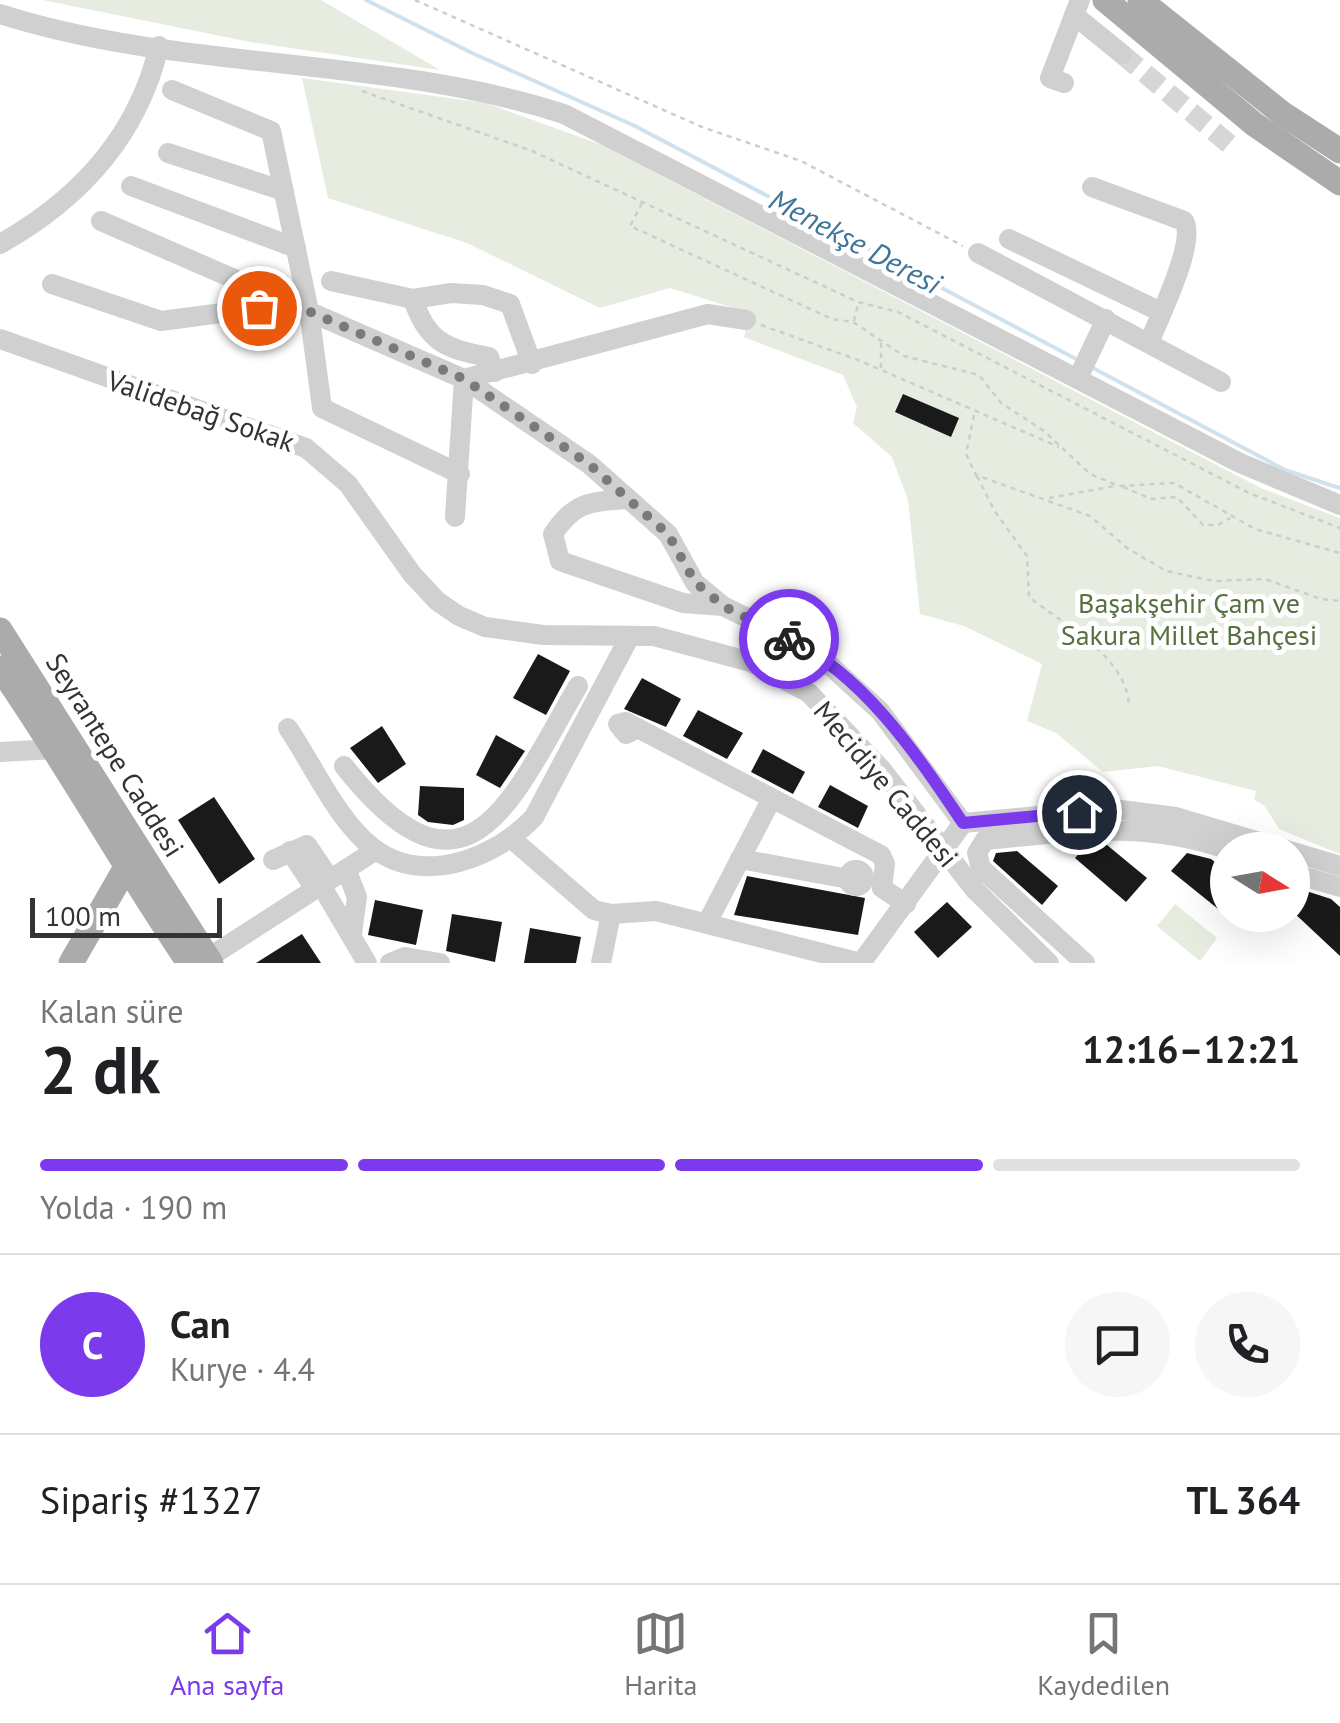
<!DOCTYPE html>
<html lang="tr">
<head>
<meta charset="utf-8">
<style>
  body { margin:0; font-family:"PT Sans",sans-serif; background:#f6f6f6; color:#202124; height:100vh; display:flex; flex-direction:column; font-size:38px; white-space:nowrap }
  * { box-sizing:border-box; margin:0 }
  p { font-size:32px; color:#757577 }
  .icon { flex:none; width:55px; height:55px; fill:none; stroke:currentColor; stroke-width:2; stroke-linecap:round; stroke-linejoin:round }
  .map { position:relative; height:963px; overflow:hidden }
  .drawer { display:flex; flex-direction:column; background:#fff; flex:1 }
  .drawer>* { flex:none }
  .needle { width:65px; rotate:101deg }
  .controls { position:absolute; left:1210px; top:832px; display:grid; gap:20px }
  .controls a { display:grid; place-items:center; width:100px; height:100px; border-radius:50%; background:#fff; box-shadow:0 10px 40px #0002; font-size:50px }
  .scale { position:absolute; left:30px; bottom:25px; width:192px; box-sizing:border-box; padding-left:10px; border:5px solid #333; border-top:0; font-size:28px; line-height:35px; white-space:nowrap; color:#333; -webkit-text-stroke:8px #fff; paint-order:stroke }
  .pin { position:absolute; display:grid; place-items:center; width:85px; height:85px; color:#fff; margin:-42px; border:5px solid #fff; border-radius:50%; box-shadow:0 2px 10px #0007 }
  .courier { position:absolute; display:grid; place-items:center; width:100px; height:100px; margin:-50px; border:8px solid #7c3aed; border-radius:50%; background:#fff; color:#222; box-shadow:0 2px 12px #0007 }
  .headline em { font-style:normal; font-weight:700 }
  .headline div { display:flex; flex-direction:column-reverse }
  .headline { display:flex; align-items:center; justify-content:space-between; height:170px; padding:0 40px }
  h1 { font-size:65px; font-weight:700; line-height:75px }
  .bar { display:grid; grid-template-columns:repeat(4,1fr); gap:15px 10px; align-content:center; height:120px; padding:0 40px }
  .bar i { height:12px; border-radius:8px; background:#e0e0e0 }
  .bar .selected { background:#7c3aed }
  .bar p { grid-column:span 4 }
  .line { display:flex; align-items:center; gap:25px; padding:0 40px; border-top:2px solid #e0e0e0 }
  .line div { flex:1 }
  .round { display:grid; place-items:center; flex:none; width:105px; height:105px; border-radius:52px; background:#f6f6f6 }
  .dock { display:flex; justify-content:space-around; align-items:center; height:140px; border-top:2px solid #e0e0e0; background:#fff; font-size:28px; color:#757577 }
  .dock a { display:grid; justify-items:center; gap:5px }
  .dock .selected { color:#7c3aed }
  .map>svg:first-child { display:block }
  .green { fill:#e6ecdf }
  .lines { fill:none; stroke-linecap:round; stroke-linejoin:round }
  .stream { stroke:#cfe2ee; stroke-width:4 }
  .building { fill:#1a1a1a }
  .minor-tunnel { stroke:#d6d6d6; stroke-width:20; stroke-dasharray:20 10; stroke-linecap:butt }
  .path { stroke:#cdcdcd; stroke-width:2.5; stroke-dasharray:5 5; stroke-linecap:butt }
  .minor { stroke:#d0d0d0; stroke-width:20 }
  .major { stroke:#ababab; stroke-width:25 }
  .done { stroke:#7a7a7a; stroke-width:10; stroke-dasharray:0 18 }
  .route { stroke:#7c3aed; stroke-width:12 }
  .labels { text-anchor:middle; stroke-width:10; stroke-linejoin:round; paint-order:stroke }
  .street-label { font-size:28px; fill:#333; stroke:#fff }
  .park-label { font-size:28px; fill:#56703f; stroke:#fff }
  .water-label { font-size:30px; font-style:italic; fill:#3f7597; stroke:#fff }
</style>
</head>
<body>
<div class="map">
<svg width="1340" height="963" viewBox="0 0 1340 963">
  <rect width="100%" height="100%" fill="#fff"/>
  <g class="green">
    <path d="M43,0H321L440,70L250,42Z"/>
    <path d="M302,78L486,103L602,145L1261,488L1340,518V854L1279,829L1264,805L1254,800L1256,791L1158,766L1103,772L1056,733L1027,721L1042,664L964,626L920,614L908,500L892,457L853,423L857,407L843,375L744,337L750,313L670,288L600,308L467,243L328,198Z"/>
    <path d="M1175,904L1217,938L1200,961L1157,926Z"/>
  </g>
  <g class="lines">
    <g class="stream">
      <path d="M366,0L472,53L635,126L1080,361"/>
      <path d="M1093,368L1285,470L1340,488"/>
    </g>
  </g>
  <g class="building">
    <path d="M903,394L959,418L951,437L895,412Z"/>
    <path d="M538,654L570,671L546,715L513,698Z"/>
    <path d="M642,678L681,699L666,727L624,709Z"/>
    <path d="M698,710L743,733L727,759L683,736Z"/>
    <path d="M382,726L406,764L378,783L350,748Z"/>
    <path d="M496,735L525,751L500,788L476,775Z"/>
    <path d="M763,749L805,772L793,794L751,772Z"/>
    <path d="M830,785L868,806L858,828L818,807Z"/>
    <path d="M420,786L464,788V820L453,825L428,822L418,815Z"/>
    <path d="M214,797L255,859L219,884L178,820Z"/>
    <path d="M1087,845H1107L1147,878L1126,902L1075,858Z"/>
    <path d="M1017,851L1058,886L1042,905L993,861L996,853Z"/>
    <path d="M1187,853L1211,859L1228,872V917L1171,871Z"/>
    <path d="M747,876L865,898L858,935L734,915Z"/>
    <path d="M1303,890L1331,899L1340,907V956L1292,911V902Z"/>
    <path d="M375,900L423,910L416,945L368,935Z"/>
    <path d="M947,902L972,927L938,958L914,932Z"/>
    <path d="M452,914L502,922L495,962L446,951Z"/>
    <path d="M530,928L581,937L576,963H524Z"/>
    <path d="M302,934L321,963H256Z"/>
  </g>
  <g class="lines">
    <path class="minor-tunnel" d="M1122,54L1229,144"/>
    <g class="path">
      <path d="M415,0L702,127L801,161L963,246"/>
      <path d="M362,91L532,151L858,302L898,312L1249,493L1340,528"/>
      <path d="M642,203L630,226L832,319L853,322L904,356L979,375L1001,403L1044,431L1090,474L1119,486L1174,483L1255,529L1340,553"/>
      <path d="M854,321L858,304"/>
      <path d="M761,325L858,360L1059,447"/>
      <path d="M881,343V370"/>
      <path d="M974,415L966,454L976,475L1090,516L1127,548L1166,571L1214,581L1265,579L1321,599L1340,601"/>
      <path d="M977,476L994,510L1027,556L1029,597C1064,625 1128,657 1129,707"/>
      <path d="M1123,487L1152,499L1177,497L1203,525H1218L1230,518"/>
      <path d="M1049,498L1115,486"/>
    </g>
    <g class="minor">
      <path d="M0,14C182,72 382,55 564,114L1240,463L1340,505"/>
      <path d="M1074,15L1122,54"/>
      <path d="M1064,83L1050,78L1080,0"/>
      <path d="M172,90L271,131L309,311L322,408L460,474"/>
      <path d="M168,153L284,191"/>
      <path d="M131,186L296,248"/>
      <path d="M1092,187L1184,221C1197,242 1159,317 1149,343"/>
      <path d="M101,221L464,379L589,464L668,534L695,583L723,606L813,650L880,711L963,823"/>
      <path d="M1009,239L1161,312"/>
      <path d="M0,244C80,199 138,136 159,46"/>
      <path d="M978,253L1221,382"/>
      <path d="M331,281L413,299L451,293L483,295L510,304L532,364"/>
      <path d="M52,284L161,321L290,304"/>
      <path d="M413,299C427,342 446,349 489,357L495,372"/>
      <path d="M0,339L306,448L348,484L412,574L437,601L459,616L485,627L543,635L654,636L751,662L809,693L882,770L975,890L1049,963"/>
      <path d="M1078,378L1106,319"/>
      <path d="M628,499C590,502 575,501 553,534L560,561L683,603L723,606"/>
      <path d="M455,517L464,379L708,314L746,320"/>
      <path d="M288,728C313,765 337,820 373,848C424,887 497,857 534,817L630,636"/>
      <path d="M638,728L626,734L618,724L626,722L881,855L885,864L882,888L906,904"/>
      <path d="M0,752L56,749L64,744"/>
      <path d="M344,766C467,922 512,799 578,686"/>
      <path d="M513,840L594,910L611,914L656,911L861,963"/>
      <path d="M290,851L315,889"/>
      <path d="M740,859L849,879"/>
      <path d="M273,860L307,845L330,879"/>
      <path d="M346,869L357,897L352,933"/>
      <circle cx="856" cy="878" r="8"/>
      <path d="M1292,873L1340,887"/>
      <path d="M321,885L367,963"/>
      <path d="M707,923L772,798"/>
      <path d="M208,958L376,850"/>
      <path d="M390,963L405,957L440,963"/>
      <path d="M601,963L611,914"/>
      <path d="M861,963L963,823L1113,809L1176,817L1340,866"/>
      <path d="M1085,963L981,868L977,853L985,840C1073,832 1143,820 1229,850"/>
    </g>
    <g class="major">
      <path d="M1105,0L1254,124L1340,183"/>
      <path d="M1140,0L1283,114L1340,151"/>
      <path d="M0,630L211,963"/>
      <path d="M0,668C67,764 123,866 189,963"/>
      <path d="M71,963L125,869"/>
    </g>
  </g>
  <g class="lines">
    <path class="done" d="M259,308L292,304L464,379L589,464L628,499L668,534L695,582L723,606L789,639"/>
    <path class="route" d="M789,639C865,676 917,755 963,823L1079,812"/>
  </g>
  <g class="labels">
    <g class="street-label">
      <text transform="translate(201 411) rotate(19)" y="10">Validebağ Sokak</text>
      <text transform="translate(115 755) rotate(58)" y="10">Seyrantepe Caddesi</text>
      <text transform="translate(886 784) rotate(50)" y="10">Mecidiye Caddesi</text>
    </g>
    <g class="park-label">
      <text x="1189" y="613">Başakşehir Çam ve<tspan x="1189" dy="32">Sakura Millet Bahçesi</tspan></text>
    </g>
    <g class="water-label">
      <text transform="translate(855 242) rotate(28)" y="10">Menekşe Deresi</text>
    </g>
  </g>
</svg>
<div class="controls">
<a><svg class="needle" viewBox="-14 -14 28 28"><path d="M0-13l5 13h-10z" fill="#e53935"/><path d="M0 13l5-13h-10z" fill="#757577"/></svg></a>
</div>
<div class="scale">100 m</div>
<div class="pin" style="left:259px;top:308px;background:#ea580c"><svg class="icon" aria-label="bag" viewBox="0 0 24 24"><path d="M5 8h14l-1 12H6zM9 8a3 3 0 0 1 6 0"/></svg></div>
<div class="pin" style="left:1079px;top:812px;background:#1f2937"><svg class="icon" aria-label="home" viewBox="0 0 24 24"><path d="M3 11l9-7 9 7M6 9v11h12V9"/></svg></div>
<div class="courier" style="left:789px;top:639px"><svg class="icon" aria-label="bike" viewBox="0 0 24 24"><circle cx="6" cy="16" r="4"/><circle cx="18" cy="16" r="4"/><path d="M6 16l4-8h5l3 8M10 8l3 8H6M13 5h3"/></svg></div>
</div>
<section class="drawer">
<div class="headline"><div><h1>2 dk</h1><p>Kalan süre</p></div><em>12:16–12:21</em></div>
<div class="bar"><i class="selected"></i><i class="selected"></i><i class="selected"></i><i></i><p>Yolda · 190 m</p></div>
<div class="line" style="height:180px"><b class="round" style="background:#7c3aed;color:#fff">C</b><div><b>Can</b><p>Kurye · 4.4</p></div><a class="round"><svg class="icon" aria-label="chat" viewBox="0 0 24 24"><path d="M4 5h16v11H9l-5 4z"/></svg></a><a class="round"><svg class="icon" aria-label="phone" viewBox="0 0 24 24"><path d="M5 4h4l2 5-3 2q2 4 5 5l2-3 5 2v4C11 20 4 13 5 4z"/></svg></a></div>
<div class="line" style="height:130px"><div>Sipariş #1327</div><b>TL 364</b></div>
</section>
<nav class="dock">
<a class="selected"><svg class="icon" aria-label="home" viewBox="0 0 24 24"><path d="M3 11l9-7 9 7M6 9v11h12V9"/></svg>Ana sayfa</a>
<a><svg class="icon" aria-label="map" viewBox="0 0 24 24"><path d="M3 6l6-2 6 2 6-2v14l-6 2-6-2-6 2zM9 4v14M15 6v14"/></svg>Harita</a>
<a><svg class="icon" aria-label="saved" viewBox="0 0 24 24"><path d="M7 4h10v16l-5-4-5 4z"/></svg>Kaydedilen</a>
</nav>
</body>
</html>
